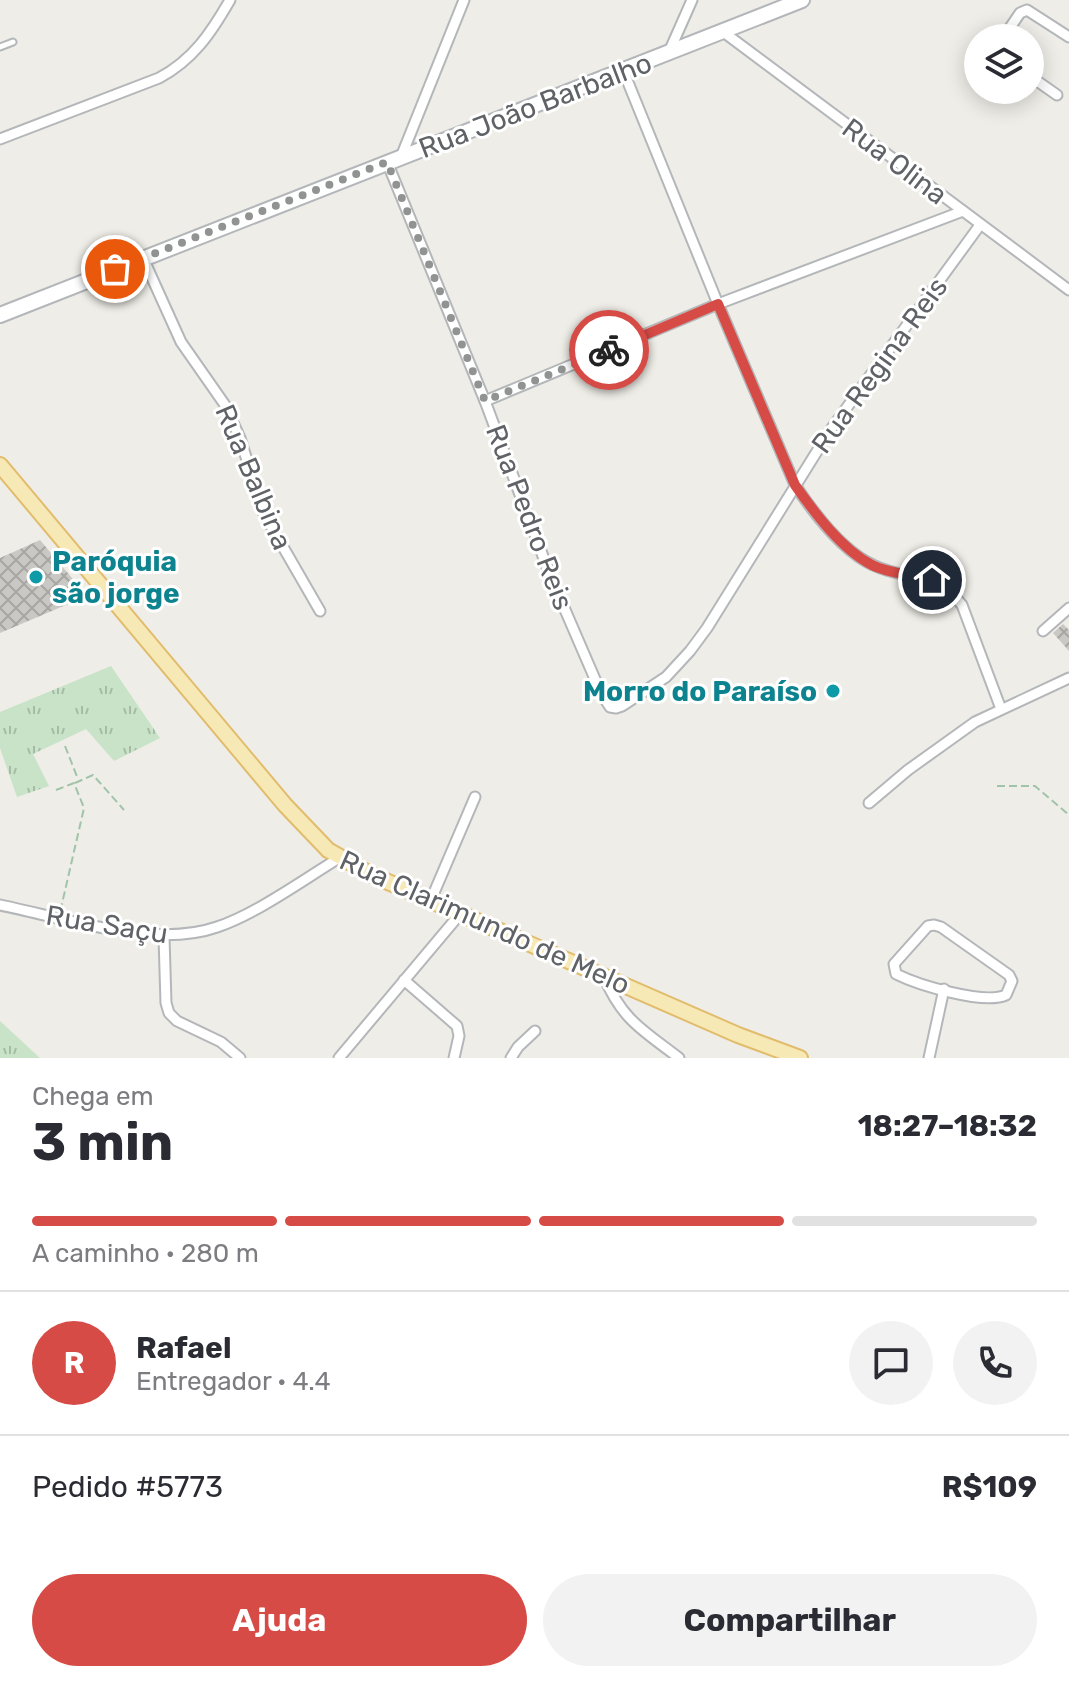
<!DOCTYPE html>
<html lang="pt">
<head>
<meta charset="utf-8">
<style>
  body { margin:0; font-family:Rubik,sans-serif; background:#f2f2f3; color:#2b2b33; height:100vh; display:flex; flex-direction:column; font-size:30px; white-space:nowrap }
  * { box-sizing:border-box; margin:0 }
  p { font-size:26px; color:#7c7c81 }
  .icon { flex:none; width:44px; height:44px; fill:none; stroke:currentColor; stroke-width:2; stroke-linecap:round; stroke-linejoin:round }
  .map { position:relative; height:1058px; overflow:hidden }
  .sheet { display:flex; flex-direction:column; background:#fff; flex:1 }
  .sheet>* { flex:none }
  .controls { position:absolute; left:964px; top:24px; display:grid; gap:16px }
  .controls a { display:grid; place-items:center; width:80px; height:80px; border-radius:50%; background:#fff; box-shadow:0 4px 20px #0003; font-size:40px }
  .pin { position:absolute; display:grid; place-items:center; width:68px; height:68px; color:#fff; margin:-34px; border:4px solid #fff; border-radius:50%; box-shadow:0 2px 8px #0007 }
  .courier { position:absolute; display:grid; place-items:center; width:80px; height:80px; margin:-40px; border:6px solid #d64b46; border-radius:50%; background:#fff; color:#222; box-shadow:0 2px 10px #0007 }
  .overview em { font-style:normal; font-weight:700 }
  .overview div { display:flex; flex-direction:column-reverse }
  .overview { display:flex; align-items:center; justify-content:space-between; height:136px; padding:0 32px }
  h1 { font-size:52px; font-weight:700; line-height:60px }
  .bar { display:grid; grid-template-columns:repeat(4,1fr); gap:12px 8px; align-content:center; height:96px; padding:0 32px }
  .bar i { height:10px; border-radius:6px; background:#e1e1e2 }
  .bar .selected { background:#d64b46 }
  .bar p { grid-column:span 4 }
  .line { display:flex; align-items:center; gap:20px; padding:0 32px; border-top:2px solid #e1e1e2 }
  .line div { flex:1 }
  .round { display:grid; place-items:center; flex:none; width:84px; height:84px; border-radius:42px; background:#f2f2f3 }
  .primary-button { display:flex; gap:16px; margin-top:auto; padding:16px 32px }
  .primary-button a { flex:1; height:92px; border-radius:48px; background:#d64b46; color:#fff; font-size:32px; font-weight:700; line-height:92px; text-align:center }
  .primary-button a+a { background:#f2f2f3; color:#2b2b33 }
  .map>svg:first-child { display:block }
  .grass { fill:url(#grass-tufts) }
  .building { fill:url(#building-cross-hatch) }
  .lines { fill:none; stroke-linecap:round; stroke-linejoin:round }
  .lane-casing { stroke:#b4b7ba; stroke-width:9 }
  .street-casing { stroke:#b4b7ba; stroke-width:13 }
  .secondary-casing { stroke:#b3b6ba; stroke-width:18 }
  .primary-casing { stroke:#e2bc6d; stroke-width:18 }
  .path { stroke:#a0c4a9; stroke-width:2; stroke-dasharray:8 4; stroke-linecap:butt }
  .lane { stroke:#fff; stroke-width:5 }
  .street { stroke:#fff; stroke-width:9 }
  .secondary { stroke:#fff; stroke-width:14 }
  .primary { stroke:#f6e9b5; stroke-width:14 }
  .done { stroke:#919393; stroke-width:8; stroke-dasharray:0 14.4 }
  .route { stroke:#d64b46; stroke-width:10 }
  .culture-dot { fill:#0f9aa8; stroke:#fff; stroke-width:3 }
  .labels { text-anchor:middle; stroke-width:6; stroke-linejoin:round; paint-order:stroke }
  .street-label { font-size:28px; fill:#5f6266; stroke:#fff }
  .culture-label { font-size:28px; font-weight:bold; fill:#0d838f; stroke:#fff; text-anchor:start }
</style>
</head>
<body>
<div class="map">
<svg width="1069" height="1058" viewBox="0 0 1069 1058">
  <defs>
    <pattern id="grass-tufts" width="24" height="20" patternUnits="userSpaceOnUse" patternTransform="scale(2)"><rect width="24" height="20" fill="#c8e3c7"/><path d="M3 7l-1-3M5 7V3M7 7l1-3M15 17l-1-3M17 17v-4M19 17l1-3" fill="none" stroke="#a6bba5"/></pattern>
    <pattern id="building-cross-hatch" width="8" height="8" patternUnits="userSpaceOnUse" patternTransform="scale(2)"><rect width="8" height="8" fill="#cac8c4"/><path d="M0 0l8 8M0 8l8-8" fill="none" stroke="#a7a6a3"/></pattern>
  </defs>
  <rect width="100%" height="100%" fill="#efede7"/>
  <g class="grass">
    <path d="M111,666L160,738L114,761L86,729L33,754L49,786L17,797L0,748V712Z"/>
    <path d="M0,1021L40,1058H0Z"/>
  </g>
  <g class="building">
    <path d="M40,540L87,596L0,633V558Z"/>
    <path d="M1063,624L1069,630V651L1053,633Z"/>
  </g>
  <g class="lines">
    <g class="lane-casing">
      <path id="lane" d="M0,47L13,42"/>
    </g>
    <g class="street-casing">
      <g id="street">
        <path d="M722,31L1069,290"/>
        <path d="M1003,38L1020,13L1027,10L1069,37"/>
        <path d="M669,52L692,0"/>
        <path d="M623,70L718,304L795,485C813,512 842,551 873,565C908,582 935,569 962,605L1001,709"/>
        <path d="M1030,76L1057,95"/>
        <path d="M0,139L159,78C193,60 211,33 230,0"/>
        <path d="M401,157L464,0"/>
        <path d="M387,162L485,401L550,575L601,693L610,707L616,708L622,706L666,677L690,651L707,628L829,432L980,225"/>
        <path d="M143,258L181,342L225,405L240,438L264,514L320,611"/>
        <path d="M485,401L718,304L963,211"/>
        <path d="M1043,631L1069,608"/>
        <path d="M869,803L908,770L975,722L1069,678"/>
        <path d="M430,902L475,797"/>
        <path d="M0,905C64,918 155,949 217,927C256,914 303,880 339,858"/>
        <path d="M934,925L941,927L1009,975L1012,981L1006,995C984,1005 918,985 896,974L894,964L928,926Z"/>
        <path d="M164,937L166,1003L169,1013L177,1021L221,1042L240,1058"/>
        <path d="M604,977C623,1021 643,1030 679,1058"/>
        <path d="M404,980L457,1026L459,1036L454,1058"/>
        <path d="M339,1058L460,914"/>
        <path d="M511,1058L518,1047L535,1031"/>
        <path d="M929,1058L944,989"/>
      </g>
    </g>
    <g class="secondary-casing">
      <path id="secondary" d="M0,315L802,0"/>
    </g>
    <g class="primary-casing">
      <path id="primary" d="M0,465L285,805L328,850L372,875L738,1035L800,1058"/>
    </g>
    <g class="path">
      <path d="M65,746L78,779"/>
      <path d="M75,783L93,775L124,810"/>
      <path d="M997,786H1035L1069,815"/>
      <path d="M56,790L74,783L84,808L61,908"/>
    </g>
    <use href="#lane" class="lane"/>
    <use href="#street" class="street"/>
    <use href="#secondary" class="secondary"/>
    <use href="#primary" class="primary"/>
  </g>
  <g class="lines">
    <path class="done" d="M115,269L387,162L485,401L609,350"/>
    <path class="route" d="M609,350L718,304L795,485C814,512 841,549 872,565C889,574 913,574 932,580"/>
  </g>
  <g class="culture-dot">
    <circle cx="36" cy="577" r="8"/>
    <circle cx="833" cy="691" r="8"/>
  </g>
  <g class="labels">
    <g class="street-label">
      <text transform="translate(535 105) rotate(-21)" y="10">Rua João Barbalho</text>
      <text transform="translate(895 161) rotate(37)" y="10">Rua Olina</text>
      <text transform="translate(879 365) rotate(-54)" y="10">Rua Regina Reis</text>
      <text transform="translate(254 477) rotate(67)" y="10">Rua Balbina</text>
      <text transform="translate(530 517) rotate(69)" y="10">Rua Pedro Reis</text>
      <text transform="translate(485 922) rotate(24)" y="10">Rua Clarimundo de Melo</text>
      <text transform="translate(107 924) rotate(9)" y="10">Rua Saçu</text>
    </g>
    <g class="culture-label">
      <text x="52" y="571">Paróquia<tspan x="52" dy="32">são jorge</tspan></text>
      <text x="817" y="701" text-anchor="end">Morro do Paraíso</text>
    </g>
  </g>
</svg>
<div class="controls">
<a><svg class="icon" aria-label="layers" viewBox="0 0 24 24"><path d="M12 4l9 5-9 5-9-5zM3 14l9 5 9-5"/></svg></a>
</div>
<div class="pin" style="left:115px;top:269px;background:#ea580c"><svg class="icon" aria-label="bag" viewBox="0 0 24 24"><path d="M5 8h14l-1 12H6zM9 8a3 3 0 0 1 6 0"/></svg></div>
<div class="pin" style="left:932px;top:580px;background:#1f2937"><svg class="icon" aria-label="home" viewBox="0 0 24 24"><path d="M3 11l9-7 9 7M6 9v11h12V9"/></svg></div>
<div class="courier" style="left:609px;top:350px"><svg class="icon" aria-label="bike" viewBox="0 0 24 24"><circle cx="6" cy="16" r="4"/><circle cx="18" cy="16" r="4"/><path d="M6 16l4-8h5l3 8M10 8l3 8H6M13 5h3"/></svg></div>
</div>
<section class="sheet">
<div class="overview"><div><h1>3 min</h1><p>Chega em</p></div><em>18:27–18:32</em></div>
<div class="bar"><i class="selected"></i><i class="selected"></i><i class="selected"></i><i></i><p>A caminho · 280 m</p></div>
<div class="line" style="height:144px"><b class="round" style="background:#d64b46;color:#fff">R</b><div><b>Rafael</b><p>Entregador · 4.4</p></div><a class="round"><svg class="icon" aria-label="chat" viewBox="0 0 24 24"><path d="M4 5h16v11H9l-5 4z"/></svg></a><a class="round"><svg class="icon" aria-label="phone" viewBox="0 0 24 24"><path d="M5 4h4l2 5-3 2q2 4 5 5l2-3 5 2v4C11 20 4 13 5 4z"/></svg></a></div>
<div class="line" style="height:104px"><div>Pedido #5773</div><b>R$109</b></div>
<div class="primary-button"><a>Ajuda</a><a>Compartilhar</a></div>
</section>
</body>
</html>
